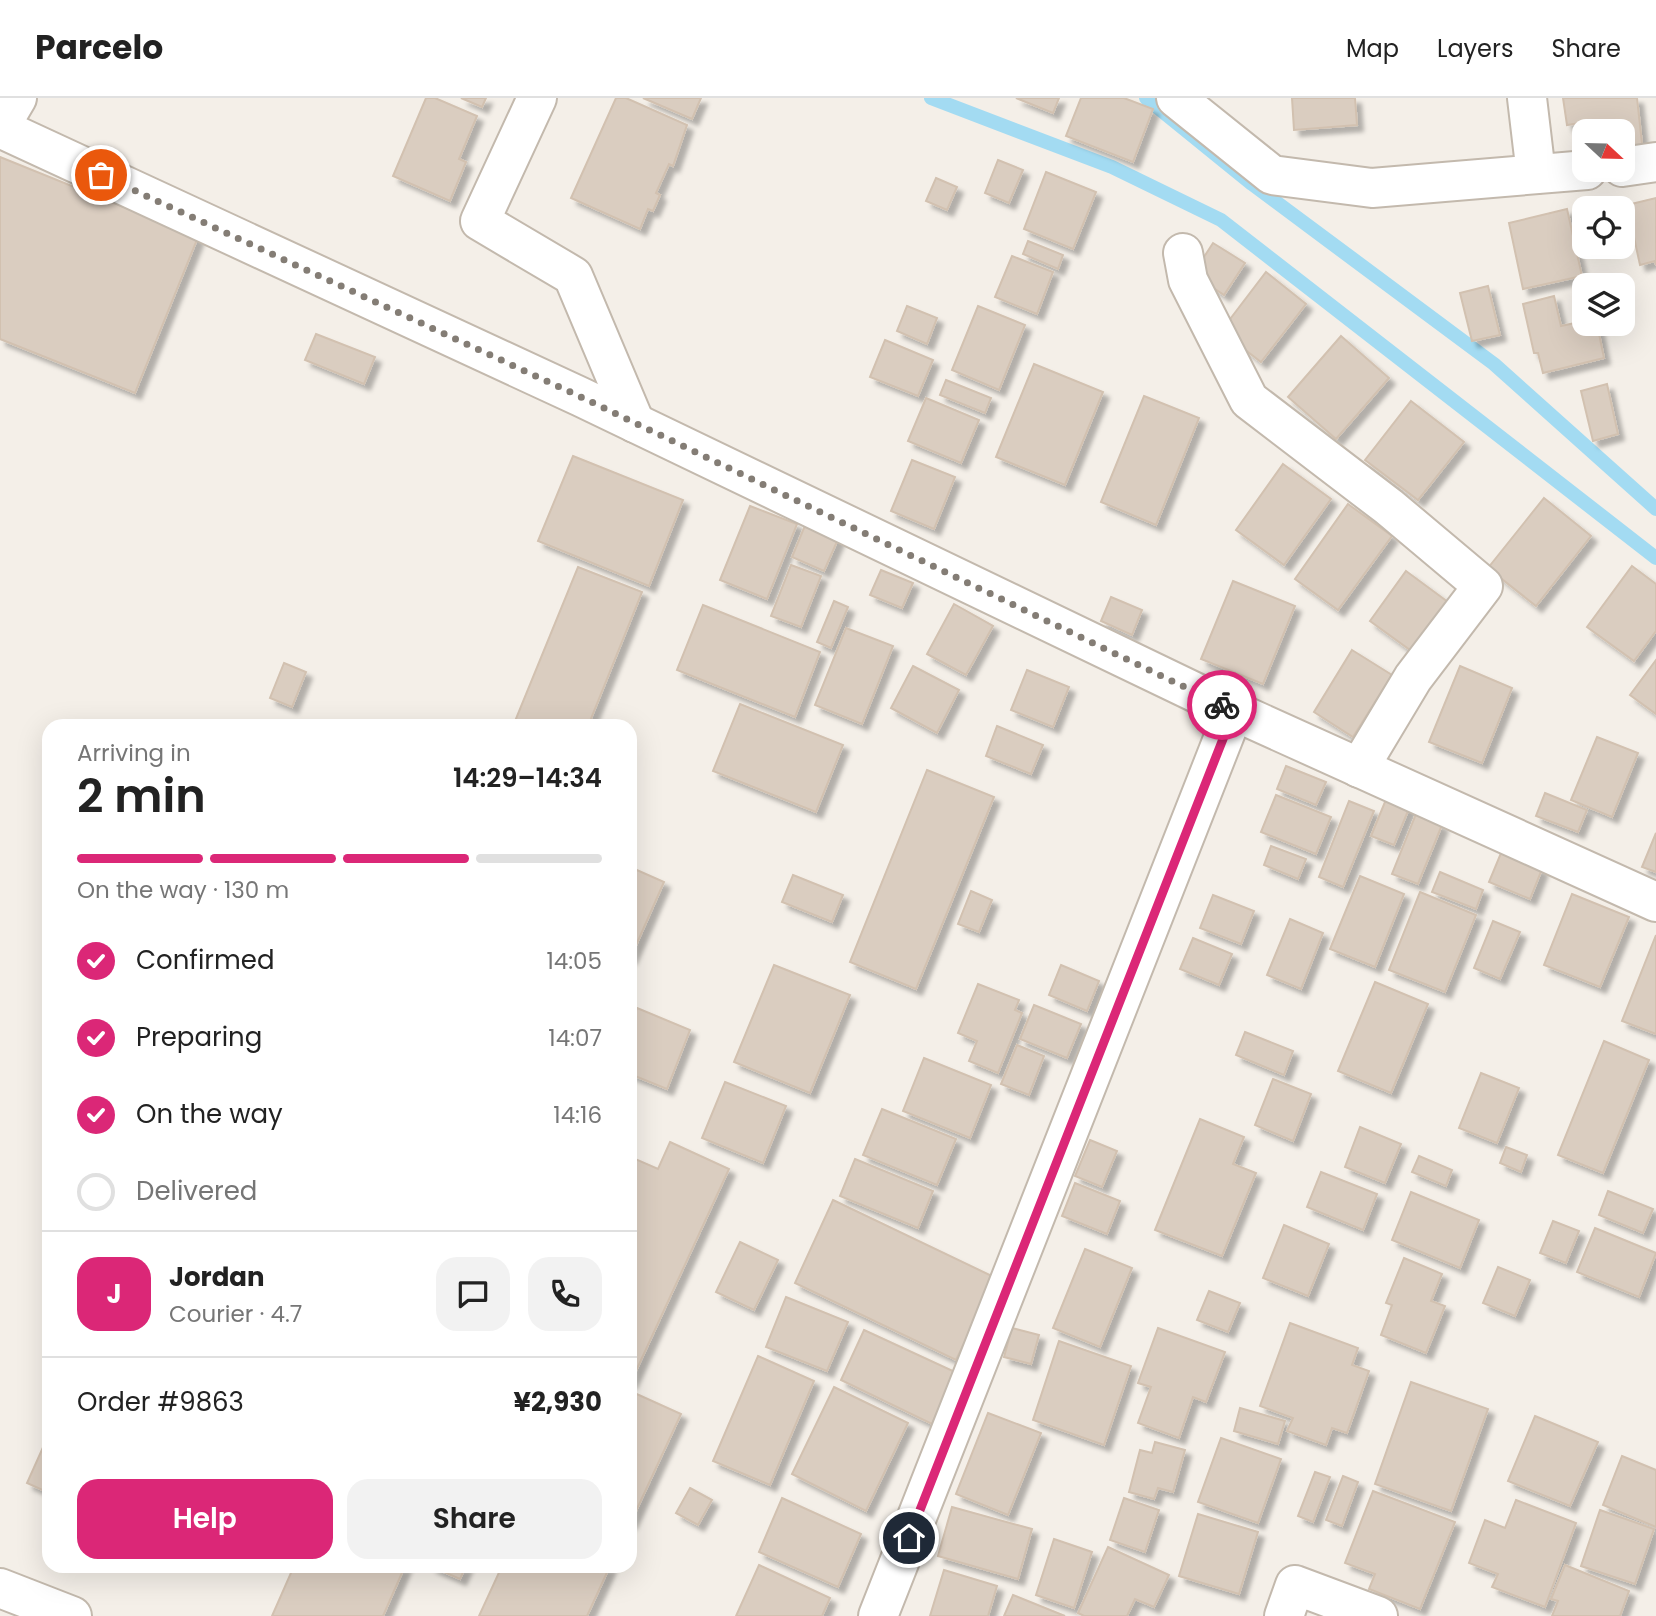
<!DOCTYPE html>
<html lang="en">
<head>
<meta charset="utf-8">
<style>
  body { margin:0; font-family:Poppins,sans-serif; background:#f2f2f2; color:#222; height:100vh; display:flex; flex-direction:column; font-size:26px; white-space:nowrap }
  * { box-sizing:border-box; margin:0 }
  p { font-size:23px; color:#767676 }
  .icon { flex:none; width:38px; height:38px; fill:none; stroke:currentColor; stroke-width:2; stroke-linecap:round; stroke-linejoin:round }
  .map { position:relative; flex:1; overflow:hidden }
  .sheet { position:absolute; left:42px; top:621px; width:595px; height:854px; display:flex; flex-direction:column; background:#fff; border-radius:21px; box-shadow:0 7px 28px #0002 }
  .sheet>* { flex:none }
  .needle { width:46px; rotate:112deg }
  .buttons { position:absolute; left:1572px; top:21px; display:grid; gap:14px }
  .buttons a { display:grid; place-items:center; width:63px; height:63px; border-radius:14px; background:#fff; box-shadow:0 7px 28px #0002; font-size:35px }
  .pin { position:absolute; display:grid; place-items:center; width:60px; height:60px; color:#fff; margin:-30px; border:4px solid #fff; border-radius:50%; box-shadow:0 2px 7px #0007 }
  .courier { position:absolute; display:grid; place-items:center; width:70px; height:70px; margin:-35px; border:5px solid #db2777; border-radius:50%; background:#fff; color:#222; box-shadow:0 2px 9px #0007 }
  .headline em { font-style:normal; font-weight:600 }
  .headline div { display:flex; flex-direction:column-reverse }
  .headline { display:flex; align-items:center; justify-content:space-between; height:119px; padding:0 35px }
  h1 { font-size:46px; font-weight:600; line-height:52px }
  .bar { display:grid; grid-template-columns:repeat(4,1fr); gap:10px 7px; align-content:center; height:84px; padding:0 35px }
  .bar i { height:9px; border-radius:5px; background:#e0e0e0 }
  .bar .selected { background:#db2777 }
  .bar p { grid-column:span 4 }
  .line { display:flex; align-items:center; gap:18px; padding:0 35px; border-top:2px solid #e0e0e0 }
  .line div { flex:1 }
  .round { display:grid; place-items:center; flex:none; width:74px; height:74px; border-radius:21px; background:#f2f2f2 }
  ol { padding:0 35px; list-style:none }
  li { display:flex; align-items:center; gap:21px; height:77px }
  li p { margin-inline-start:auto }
  li .icon { padding:7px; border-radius:50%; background:#db2777; color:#fff; stroke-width:4 }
  li:last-child { color:#767676 }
  li i { width:38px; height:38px; border:4px solid #e0e0e0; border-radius:50% }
  .button { display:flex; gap:14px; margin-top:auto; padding:14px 35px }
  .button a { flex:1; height:80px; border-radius:21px; background:#db2777; color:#fff; font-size:28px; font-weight:600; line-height:80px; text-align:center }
  .button a+a { background:#f2f2f2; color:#222 }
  header { display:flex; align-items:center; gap:42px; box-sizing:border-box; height:98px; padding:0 35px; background:#fff; border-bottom:2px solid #e0e0e0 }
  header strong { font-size:33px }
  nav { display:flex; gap:38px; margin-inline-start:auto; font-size:24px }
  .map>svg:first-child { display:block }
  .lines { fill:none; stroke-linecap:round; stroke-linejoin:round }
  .stream { stroke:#a3dbf2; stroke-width:14 }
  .building { fill:#dacdc0; stroke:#d2c1b0; stroke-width:2; filter:url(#shadow) }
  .street-casing { stroke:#c3b9ad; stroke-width:42 }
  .street { stroke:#fff; stroke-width:38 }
  .done { stroke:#847d75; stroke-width:7; stroke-dasharray:0 12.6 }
  .route { stroke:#db2777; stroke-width:9 }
</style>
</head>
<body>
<header>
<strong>Parcelo</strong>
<nav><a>Map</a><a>Layers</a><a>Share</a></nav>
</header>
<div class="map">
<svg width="1656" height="1518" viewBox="0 0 1656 1518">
  <defs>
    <filter id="shadow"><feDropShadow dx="6" dy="6" stdDeviation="2" flood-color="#0004"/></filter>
  </defs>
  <rect width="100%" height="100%" fill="#f4efe8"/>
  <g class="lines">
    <g class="stream">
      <path d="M931,0L1112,69L1221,122L1656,460"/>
      <path d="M1146,0L1252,86L1494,266L1656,411"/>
    </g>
  </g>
  <g class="building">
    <path d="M426,0H435L477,18L459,61L466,64L450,103L393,78Z"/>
    <path d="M461,0H486L482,9Z"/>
    <path d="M616,0H626L687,27L673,68L669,66L656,95L660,97L653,113L648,111L640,131L571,100Z"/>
    <path d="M643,0H701L692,21Z"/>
    <path d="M1016,0H1059L1053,15Z"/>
    <path d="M1081,0H1124L1153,11L1133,64L1066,38Z"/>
    <path d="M1292,0H1355L1357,27L1294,32Z"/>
    <path d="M1563,0H1637L1643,55L1622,58V33H1589L1587,24L1567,27Z"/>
    <path d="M0,59L198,139L135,295L0,241Z"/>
    <path d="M998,62L1023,72L1009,105L985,95Z"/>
    <path d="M1046,74L1096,94L1073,151L1024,131Z"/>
    <path d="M936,80L957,89L947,112L926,103Z"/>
    <path d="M1656,100V167L1655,163L1640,167L1627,107Z"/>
    <path d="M1567,111L1582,178L1523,191L1509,125Z"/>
    <path d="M1028,143L1063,157L1058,171L1023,156Z"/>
    <path d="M1213,145L1245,165L1224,197L1193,176Z"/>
    <path d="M1012,158L1053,174L1037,216L995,199Z"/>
    <path d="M1266,174L1306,206L1261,264L1221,233Z"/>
    <path d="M1488,188L1500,237L1472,243L1460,195Z"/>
    <path d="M1554,198L1561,228L1584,223V226H1597L1604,260L1543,275L1538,255H1534L1523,206Z"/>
    <path d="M907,208L937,220L927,246L897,233Z"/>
    <path d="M978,208L1025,227L999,292L952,272Z"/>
    <path d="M316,236L375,259L364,286L305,262Z"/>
    <path d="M1341,238L1389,280L1336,341L1288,299Z"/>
    <path d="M885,242L933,262L918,298L870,279Z"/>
    <path d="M1034,266L1103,294L1065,387L996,359Z"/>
    <path d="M946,282L991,300L985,315L940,297Z"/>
    <path d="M1607,286L1618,336L1593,343L1581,293Z"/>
    <path d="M1144,298L1199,320L1156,427L1101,404Z"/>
    <path d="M926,300L979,322L961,365L908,343Z"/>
    <path d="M1411,303L1464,344L1418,402L1365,362Z"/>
    <path d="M573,358L683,402L649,488L538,443Z"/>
    <path d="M912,362L955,379L934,431L891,413Z"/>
    <path d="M1283,366L1331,401L1284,467L1236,432Z"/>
    <path d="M1544,400L1591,438L1536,508L1488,470Z"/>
    <path d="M1348,406L1392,438L1338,512L1295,481Z"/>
    <path d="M750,408L797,426L767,501L720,482Z"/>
    <path d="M806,425L839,439L824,473L792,459Z"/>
    <path d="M791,467L821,478L801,529L771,518Z"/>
    <path d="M1632,468L1656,486V533L1634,563L1587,529Z"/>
    <path d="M578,469L642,494L588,628H513Z"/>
    <path d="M881,472L913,485L902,510L870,497Z"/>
    <path d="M1406,473L1452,507L1417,557L1370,523Z"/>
    <path d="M1233,483L1295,508L1263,586L1201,561Z"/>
    <path d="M1111,499L1142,512L1132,537L1101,523Z"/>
    <path d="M834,503L848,509L831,550L817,544Z"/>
    <path d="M954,506L993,528L966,577L927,556Z"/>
    <path d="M703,507L820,554L795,619L677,572Z"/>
    <path d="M846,530L893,548L862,626L815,607Z"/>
    <path d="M1352,552L1392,577L1353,639L1314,614Z"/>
    <path d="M1656,562V616L1630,597Z"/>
    <path d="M284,565L306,574L292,609L270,600Z"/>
    <path d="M913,568L959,592L937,635L891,610Z"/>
    <path d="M1460,568L1512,590L1482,665L1429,644Z"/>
    <path d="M1027,572L1069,589L1053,629L1011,612Z"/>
    <path d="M740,606L843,647L816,714L713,673Z"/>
    <path d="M997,628L1043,647L1031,676L986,658Z"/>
    <path d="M1597,639L1638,655L1612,719L1571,702Z"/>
    <path d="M1286,668L1326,684L1316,707L1277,691Z"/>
    <path d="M927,672L994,699L916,891L850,864Z"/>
    <path d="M1545,695L1587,712L1578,734L1536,718Z"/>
    <path d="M1276,697L1331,719L1316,756L1261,734Z"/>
    <path d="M1387,699L1410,708L1394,747L1371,738Z"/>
    <path d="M1349,703L1374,713L1343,789L1319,779Z"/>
    <path d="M1416,716L1442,727L1418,786L1392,776Z"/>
    <path d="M1656,735V774L1642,769Z"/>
    <path d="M1271,748L1306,761L1298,781L1264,767Z"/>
    <path d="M1501,755L1542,771L1530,801L1489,784Z"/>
    <path d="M630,769L664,784L630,861Z"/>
    <path d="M1440,774L1483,792L1476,811L1432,794Z"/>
    <path d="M793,777L843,797L832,824L782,804Z"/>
    <path d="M1360,778L1404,796L1375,869L1330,851Z"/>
    <path d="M971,793L992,802L979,834L958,826Z"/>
    <path d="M1420,794L1476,817L1445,894L1389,872Z"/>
    <path d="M1572,796L1629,819L1600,889L1544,867Z"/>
    <path d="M1213,797L1254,813L1241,846L1200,830Z"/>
    <path d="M1290,821L1323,835L1301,891L1267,877Z"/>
    <path d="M1493,823L1520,834L1500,881L1474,870Z"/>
    <path d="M1656,837V936L1622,923Z"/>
    <path d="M1193,840L1232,856L1219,887L1180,871Z"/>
    <path d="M774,867L850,897L810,995L734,964Z"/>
    <path d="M1061,867L1099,883L1087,913L1049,897Z"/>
    <path d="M1375,884L1428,906L1391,995L1338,973Z"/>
    <path d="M978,886L1019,902L1015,912L1022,915L998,975L969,963L977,943L958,935Z"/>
    <path d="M1034,907L1081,926L1067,960L1020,941Z"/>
    <path d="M637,910L690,932L667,991L630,976V927Z"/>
    <path d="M1245,934L1293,953L1284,977L1236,957Z"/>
    <path d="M1604,943L1649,962L1603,1075L1558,1057Z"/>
    <path d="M1017,947L1044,958L1029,997L1001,986Z"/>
    <path d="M924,960L991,987L970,1040L903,1013Z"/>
    <path d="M1481,975L1519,990L1497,1045L1459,1030Z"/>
    <path d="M1273,981L1311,996L1293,1043L1255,1027Z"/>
    <path d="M725,984L786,1008L763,1065L702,1040Z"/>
    <path d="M882,1011L956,1041L937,1087L863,1057Z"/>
    <path d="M1200,1021L1244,1039L1233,1066L1256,1075L1222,1158L1155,1132Z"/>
    <path d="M1360,1029L1401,1046L1385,1085L1345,1069Z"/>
    <path d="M1090,1042L1117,1053L1102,1089L1075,1078Z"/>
    <path d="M670,1044L729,1071L630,1286V1066L633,1060L658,1071Z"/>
    <path d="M1506,1049L1527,1057L1521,1074L1500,1065Z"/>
    <path d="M1419,1058L1452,1072L1446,1088L1412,1074Z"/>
    <path d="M855,1061L933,1093L918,1130L840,1098Z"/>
    <path d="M1321,1074L1377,1096L1363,1132L1307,1109Z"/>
    <path d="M1075,1085L1120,1103L1107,1136L1062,1118Z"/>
    <path d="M1608,1093L1653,1111L1643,1135L1599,1117Z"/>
    <path d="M1411,1094L1479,1122L1460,1170L1392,1142Z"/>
    <path d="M833,1102L996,1180L956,1262L795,1185Z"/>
    <path d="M1553,1123L1579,1133L1566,1165L1540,1155Z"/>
    <path d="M1284,1127L1329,1146L1308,1198L1263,1180Z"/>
    <path d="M1595,1130L1656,1155L1639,1199L1577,1174Z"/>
    <path d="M740,1144L778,1162L754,1212L716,1194Z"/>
    <path d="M1085,1151L1132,1170L1100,1249L1053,1230Z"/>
    <path d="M1404,1160L1442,1176L1431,1203L1445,1208L1426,1255L1381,1237L1392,1207L1386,1205Z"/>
    <path d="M1498,1169L1530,1182L1515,1218L1483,1205Z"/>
    <path d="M1209,1193L1240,1205L1228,1234L1197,1222Z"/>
    <path d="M786,1199L848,1224L827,1273L766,1249Z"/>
    <path d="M1290,1225L1358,1250L1352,1267L1369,1273L1347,1335L1332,1330L1326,1347L1287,1333L1293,1320L1260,1308Z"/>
    <path d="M1012,1230L1039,1237L1031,1266L1004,1259Z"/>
    <path d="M1158,1230L1225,1254L1206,1304L1193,1299L1179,1340L1138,1325L1151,1289L1138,1285Z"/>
    <path d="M864,1232L955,1274L932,1326L841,1282Z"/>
    <path d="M1059,1243L1131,1268L1104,1347L1033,1322Z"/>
    <path d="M758,1258L814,1283L770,1387L713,1363Z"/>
    <path d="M1411,1284L1488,1311L1451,1413L1375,1386Z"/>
    <path d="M834,1289L908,1325L866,1413L792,1376Z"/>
    <path d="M630,1293L681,1316L630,1426Z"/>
    <path d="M1240,1310L1285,1323L1278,1346L1234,1333Z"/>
    <path d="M988,1315L1041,1335L1008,1417L956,1396Z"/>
    <path d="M1535,1318L1598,1344L1570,1408L1508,1383Z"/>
    <path d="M49,1336V1395L27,1385Z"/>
    <path d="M1221,1340L1281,1361L1258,1425L1198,1404Z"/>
    <path d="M1155,1344L1185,1352L1173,1394L1158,1390L1154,1401L1129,1394L1140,1352L1152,1355Z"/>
    <path d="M1622,1358L1656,1372V1429L1603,1407Z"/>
    <path d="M1315,1374L1330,1379L1313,1424L1298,1418Z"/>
    <path d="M1343,1378L1358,1384L1342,1428L1326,1422Z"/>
    <path d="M690,1390L712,1402L698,1427L676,1415Z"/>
    <path d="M1373,1393L1455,1424L1420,1511L1369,1491L1375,1476L1345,1465Z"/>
    <path d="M782,1400L861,1436L838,1489L759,1454Z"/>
    <path d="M1124,1400L1159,1412L1145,1454L1110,1442Z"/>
    <path d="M1516,1402L1576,1425L1545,1509L1492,1489L1498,1476L1469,1465L1485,1422L1505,1430Z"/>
    <path d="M952,1409L1032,1431L1018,1481L938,1458Z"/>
    <path d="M1600,1412L1654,1431L1635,1486L1581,1468Z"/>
    <path d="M1198,1416L1258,1434L1239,1496L1179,1478Z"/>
    <path d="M1054,1441L1092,1454L1074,1510L1036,1497Z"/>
    <path d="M1108,1449L1169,1477L1154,1509L1135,1501L1127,1518H1084L1078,1515Z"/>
    <path d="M759,1467L830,1500L822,1518H736Z"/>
    <path d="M1565,1467L1629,1493L1620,1518H1552L1558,1503L1551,1501Z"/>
    <path d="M294,1468H405L383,1518H272Z"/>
    <path d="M430,1468H466L460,1481Z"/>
    <path d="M502,1468H610L587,1518H479Z"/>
    <path d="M944,1472L997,1488L988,1518H930Z"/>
    <path d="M1013,1497L1065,1518H1004Z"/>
  </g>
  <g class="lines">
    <g class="street-casing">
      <g id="street">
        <path d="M537,0L480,123L573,178L635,325"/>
        <path d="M1176,0L1272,77L1372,90L1587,72"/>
        <path d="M1527,0L1536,76"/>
        <path d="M0,29L17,0"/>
        <path d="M0,30L581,299L1234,613L1656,804"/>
        <path d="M1622,69L1656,64"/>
        <path d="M1183,155L1188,182L1249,302L1389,409L1483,488L1413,580L1359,670"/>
        <path d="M0,1490L72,1518"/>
        <path d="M878,1518L1234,613"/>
        <path d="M1284,1518L1295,1487L1378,1518"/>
      </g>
    </g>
    <use href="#street" class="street"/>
  </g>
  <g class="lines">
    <path class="done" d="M101,77L581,299L1222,607"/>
    <path class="route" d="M909,1440L1234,613L1222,607"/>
  </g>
</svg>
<div class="buttons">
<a><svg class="needle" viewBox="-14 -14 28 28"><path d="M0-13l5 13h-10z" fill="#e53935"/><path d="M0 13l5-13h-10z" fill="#767676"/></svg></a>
<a><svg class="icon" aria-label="locate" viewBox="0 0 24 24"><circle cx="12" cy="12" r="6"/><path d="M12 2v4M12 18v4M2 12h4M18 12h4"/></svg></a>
<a><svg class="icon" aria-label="layers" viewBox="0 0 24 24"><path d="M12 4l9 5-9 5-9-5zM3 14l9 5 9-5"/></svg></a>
</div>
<div class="pin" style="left:101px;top:77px;background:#ea580c"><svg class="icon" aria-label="bag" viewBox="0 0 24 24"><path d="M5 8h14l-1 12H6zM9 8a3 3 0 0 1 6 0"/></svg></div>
<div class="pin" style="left:909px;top:1440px;background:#1f2937"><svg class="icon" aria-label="home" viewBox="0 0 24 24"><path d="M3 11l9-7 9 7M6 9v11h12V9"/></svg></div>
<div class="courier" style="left:1222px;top:607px"><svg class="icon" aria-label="bike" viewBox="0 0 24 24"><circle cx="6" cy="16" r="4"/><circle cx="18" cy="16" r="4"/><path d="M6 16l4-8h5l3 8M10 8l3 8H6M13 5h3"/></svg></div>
<section class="sheet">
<div class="headline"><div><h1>2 min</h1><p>Arriving in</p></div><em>14:29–14:34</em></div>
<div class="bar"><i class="selected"></i><i class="selected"></i><i class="selected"></i><i></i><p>On the way · 130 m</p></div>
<ol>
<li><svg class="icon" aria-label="check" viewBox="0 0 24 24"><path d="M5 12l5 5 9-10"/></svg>Confirmed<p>14:05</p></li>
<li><svg class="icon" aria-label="check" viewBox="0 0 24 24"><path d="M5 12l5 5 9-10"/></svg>Preparing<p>14:07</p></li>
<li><svg class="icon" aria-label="check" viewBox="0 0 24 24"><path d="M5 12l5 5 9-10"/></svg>On the way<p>14:16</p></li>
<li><i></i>Delivered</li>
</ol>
<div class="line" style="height:126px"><b class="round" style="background:#db2777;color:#fff">J</b><div><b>Jordan</b><p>Courier · 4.7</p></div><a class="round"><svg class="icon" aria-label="chat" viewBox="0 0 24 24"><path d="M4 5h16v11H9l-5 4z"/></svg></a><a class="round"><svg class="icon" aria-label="phone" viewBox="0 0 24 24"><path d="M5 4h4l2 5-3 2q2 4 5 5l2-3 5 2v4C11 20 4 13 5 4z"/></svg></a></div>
<div class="line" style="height:91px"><div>Order #9863</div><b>¥2,930</b></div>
<div class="button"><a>Help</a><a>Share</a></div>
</section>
</div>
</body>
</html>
